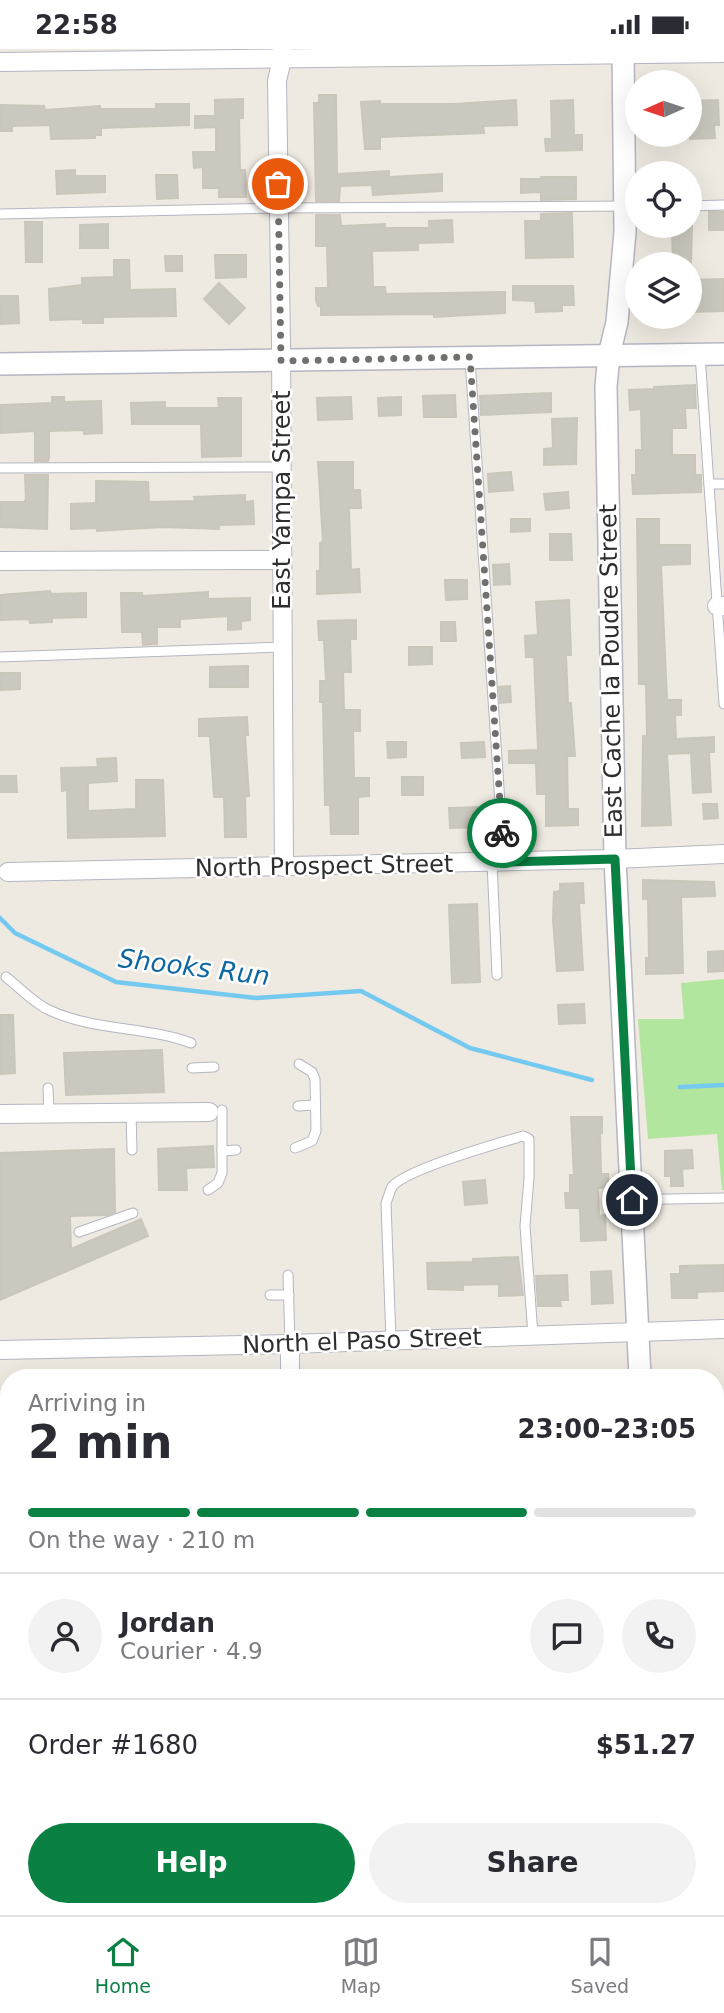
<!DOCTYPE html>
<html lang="en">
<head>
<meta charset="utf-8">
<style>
  body { margin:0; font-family:"DejaVu Sans",sans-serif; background:#f2f2f3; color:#2b2b33; height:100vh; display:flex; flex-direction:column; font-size:26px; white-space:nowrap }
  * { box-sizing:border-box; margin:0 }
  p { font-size:23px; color:#7c7c81 }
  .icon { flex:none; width:38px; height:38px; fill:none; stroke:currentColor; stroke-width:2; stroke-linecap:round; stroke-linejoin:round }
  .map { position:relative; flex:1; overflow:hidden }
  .drawer { position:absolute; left:0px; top:1320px; width:724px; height:548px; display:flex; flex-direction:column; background:#fff; border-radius:28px 28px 0 0; box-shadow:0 7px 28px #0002 }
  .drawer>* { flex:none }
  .needle { width:46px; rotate:267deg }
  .buttons { position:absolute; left:625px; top:21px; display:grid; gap:14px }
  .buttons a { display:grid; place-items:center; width:77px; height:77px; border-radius:50%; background:#fff; box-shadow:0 7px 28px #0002; font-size:35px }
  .pin { position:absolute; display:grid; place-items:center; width:60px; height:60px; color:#fff; margin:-30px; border:4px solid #fff; border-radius:50%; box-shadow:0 2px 7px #0007 }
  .courier { position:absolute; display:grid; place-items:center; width:70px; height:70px; margin:-35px; border:5px solid #0b8043; border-radius:50%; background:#fff; color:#222; box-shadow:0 2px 9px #0007 }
  .summary em { font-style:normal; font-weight:800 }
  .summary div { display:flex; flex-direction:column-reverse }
  .summary { display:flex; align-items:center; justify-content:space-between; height:119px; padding:0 28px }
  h1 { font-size:46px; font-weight:800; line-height:52px }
  .bar { display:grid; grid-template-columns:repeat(4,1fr); gap:10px 7px; align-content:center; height:84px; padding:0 28px }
  .bar i { height:9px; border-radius:5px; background:#e1e1e2 }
  .bar .on { background:#0b8043 }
  .bar p { grid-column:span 4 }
  .line { display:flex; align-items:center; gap:18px; padding:0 28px; border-top:2px solid #e1e1e2 }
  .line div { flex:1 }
  .round { display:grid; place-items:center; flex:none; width:74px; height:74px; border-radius:37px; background:#f2f2f3 }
  .action { display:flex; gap:14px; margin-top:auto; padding:14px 28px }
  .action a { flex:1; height:80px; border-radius:42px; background:#0b8043; color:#fff; font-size:28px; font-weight:800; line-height:80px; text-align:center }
  .action a+a { background:#f2f2f3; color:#2b2b33 }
  .status { display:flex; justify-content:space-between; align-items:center; height:49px; padding:0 35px; background:#fff; direction:ltr }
  .status svg { height:19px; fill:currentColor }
  .tab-bar { display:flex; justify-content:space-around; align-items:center; height:98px; border-top:2px solid #e1e1e2; background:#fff; font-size:19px; color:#7c7c81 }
  .tab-bar a { display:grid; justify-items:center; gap:4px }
  .tab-bar .on { color:#0b8043 }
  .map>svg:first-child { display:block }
  .green { fill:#b2e59d }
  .pitch { fill:#c4ec99 }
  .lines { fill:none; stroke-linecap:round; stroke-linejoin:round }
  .stream { stroke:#74c9f1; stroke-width:4.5 }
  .building { fill:#cbc8bf; stroke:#cbc6ba; stroke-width:2 }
  .service-casing { stroke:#b4b6c1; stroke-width:11 }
  .minor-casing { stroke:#b4b6c1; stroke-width:20 }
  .tertiary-casing { stroke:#b4b6c1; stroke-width:24 }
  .service { stroke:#fff; stroke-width:9 }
  .minor { stroke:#fff; stroke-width:18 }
  .tertiary { stroke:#fff; stroke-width:21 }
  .done { stroke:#72706d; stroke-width:7; stroke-dasharray:0 12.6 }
  .route { stroke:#0b8043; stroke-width:9 }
  .labels { text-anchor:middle; stroke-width:5; stroke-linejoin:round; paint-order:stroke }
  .street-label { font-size:24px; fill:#2e2e2e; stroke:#fff }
  .water-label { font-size:26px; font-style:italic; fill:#0c67a3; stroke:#fff }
</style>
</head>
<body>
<div class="status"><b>22:58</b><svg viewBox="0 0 49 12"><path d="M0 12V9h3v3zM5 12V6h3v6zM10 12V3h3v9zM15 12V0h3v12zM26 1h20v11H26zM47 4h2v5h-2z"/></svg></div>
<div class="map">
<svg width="724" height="1866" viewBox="0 0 724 1866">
  <rect width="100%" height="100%" fill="#efeae1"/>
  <path class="green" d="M724,930V1141H722L717,1085L648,1090L638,970H684L681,934Z"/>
  <g class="pitch">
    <path d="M0,1414L5,1444L0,1474Z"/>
    <rect x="0" y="1654" width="9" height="58"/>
  </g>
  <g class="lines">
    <g class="stream">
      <path d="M0,869L15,884L116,933L256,949L361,942L470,999L592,1031"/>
      <path d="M680,1038L724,1036"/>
    </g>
  </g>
  <g class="building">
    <path d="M319,46H336L337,125L389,122V128L442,125V142L373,146L372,136L340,137L339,152H316L314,54H319Z"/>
    <path d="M243,50V69H239L240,121H245L246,148H219V139H203V118L194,119L193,103H216V78L195,79V67H215V51Z"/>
    <path d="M516,51L517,76L483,77L484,84L380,88V100H365L361,53L380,52V55H453Z"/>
    <path d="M573,51L574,86H582V101L546,102L545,90H552L551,52Z"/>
    <path d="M718,51L719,76H714L715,89L690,90V52Z"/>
    <path d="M156,55H189V76L101,79V86H95V89L51,90L50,76L12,77V82H0V56L44,57L45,61L100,57V60H156Z"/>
    <path d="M75,121V127H105V143L57,145L56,122Z"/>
    <path d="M156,126H177L178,149L157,150Z"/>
    <path d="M541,128H576V150L541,151V143L521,144V130H541Z"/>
    <rect x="709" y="163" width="15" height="18"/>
    <path d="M572,164L573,208L526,209L525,172H541V165Z"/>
    <path d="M316,166H340L341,177L385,175V179H429V172L452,171L453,193L418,194V201L372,202L373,238H385L386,245L505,243V264L434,268V265L321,266V257H318L316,252V239H328L327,197H316Z"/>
    <path d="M25,173H42V213H26Z"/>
    <path d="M108,175V199H80V176Z"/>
    <path d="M672,177H692L691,215H673Z"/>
    <path d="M215,206H246V228L216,229Z"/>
    <path d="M165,207H182V222H166Z"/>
    <path d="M114,211H129L130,241L175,240L176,267L103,268V274H83V270L50,271L49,240L82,236V229L114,228Z"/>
    <path d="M723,230V262L690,263V231Z"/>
    <path d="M219,234L245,259L229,275L204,250Z"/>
    <path d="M513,237H573L574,256H562V262L536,263L535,252L513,251Z"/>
    <path d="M0,247H18L19,274L0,275Z"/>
    <path d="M695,336L696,359H685L686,379H672V406H695V426H701V443L633,445L632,426H636V401H642L641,360L630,361L629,341L654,340V338Z"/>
    <path d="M551,344V363L481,366L480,347Z"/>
    <path d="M455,346L456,368H424L423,347Z"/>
    <path d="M52,348H64V353L101,352L102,384L84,385V381L49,382V409L48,412H35V382L0,384V356L52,354Z"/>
    <path d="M351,348L352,370L318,371L317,349Z"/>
    <path d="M401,348V366L379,367L378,349Z"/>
    <path d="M218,349H241V407L202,408L201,375H132L131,354L165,353V359H219Z"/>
    <path d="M577,369L576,415L544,416V400L553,399L552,370Z"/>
    <path d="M318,413H353V441H360L361,459H349L351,521L359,520L360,543L317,545V522H320V494L323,493Z"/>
    <path d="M511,423L513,441L489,443L488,425Z"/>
    <path d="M25,426H48L47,480L0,478V453H24L26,450Z"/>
    <path d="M96,432L148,433L149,453L195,452L194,448L245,446V453L253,452L254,475L219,476V480L163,478L97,482V479L71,480V455L96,454Z"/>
    <path d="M568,443L569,459L546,461L544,445Z"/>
    <path d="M511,470H530V482L511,483Z"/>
    <path d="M637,470H659V496H690V515L661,516L667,651H681V666H675L676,690L714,688V703H709L711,743L693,744L691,704L667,705L671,776L642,777L643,687H647L646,635H639Z"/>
    <path d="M550,485H571L572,511H550Z"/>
    <path d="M509,515L510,535L494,536L493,516Z"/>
    <path d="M445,531H467V550L446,551Z"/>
    <path d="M50,542L51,545L86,544V568L52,569V573L30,574L29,570L0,571V546Z"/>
    <path d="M208,543V550L250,549V571L241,572V580L228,581V567L180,570V578H157V595L143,596L142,583H122L121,544H142V547Z"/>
    <path d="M569,551L571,606H566L568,654H571L575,707H567L568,760H578V776L546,777V745H537L536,714H509V702L538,701L534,608H526L525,587L538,586L536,553Z"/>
    <path d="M356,571V590H350L351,623H343L344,661H360V682H353L354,729H369V747L358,748V785H331L330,756H325L323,653H320V632H326L324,591H319L318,572Z"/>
    <path d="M441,573H455L456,592H441Z"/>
    <path d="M409,598H432V615L409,616Z"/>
    <path d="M248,617V638H210V618Z"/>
    <path d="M0,624H20V640L1,641Z"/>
    <path d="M510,637L511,653L500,654L499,638Z"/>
    <path d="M247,668L248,686H245L249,747L245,748L246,788H225L224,748H214L210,687H199V670Z"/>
    <path d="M387,693H406V708L388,709Z"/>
    <path d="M484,693L485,708L462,709L461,694Z"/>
    <path d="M116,709L117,732L88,734V762L136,760V731H163L165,787L68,789L67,741L62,742L61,719L98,718L97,710Z"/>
    <path d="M0,727H16L17,743H0Z"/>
    <rect x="402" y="728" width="21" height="18"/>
    <path d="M703,755H717L718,769L704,770Z"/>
    <path d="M483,758V778L450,779L449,759Z"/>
    <path d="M643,831L714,833L715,847L681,848L683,924L646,925V909H649L648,850H643Z"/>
    <path d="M583,834L584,854H579L583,921L557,922L553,871L554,843L560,842V835Z"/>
    <path d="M477,855L480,933L452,934L449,856Z"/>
    <path d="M724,902V922L708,923V903Z"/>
    <path d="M584,955L585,974L559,975L558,956Z"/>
    <path d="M0,966H13L15,1024L0,1025Z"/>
    <path d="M162,1001L164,1043L66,1046L64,1004Z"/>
    <path d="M571,1068H602V1084H600L601,1125H608L609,1138L598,1139L599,1167L605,1166L606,1191L581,1192L580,1159H566L565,1144H570V1126H574Z"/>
    <path d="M213,1097L214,1118L186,1119L187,1141H159L158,1100Z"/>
    <path d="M114,1100L115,1163L107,1166L70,1167L71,1200L141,1170L148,1187L0,1251V1104Z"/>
    <path d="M692,1101L693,1119L682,1120L683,1137H671V1127H665V1102Z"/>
    <path d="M485,1131L487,1154L465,1156L463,1133Z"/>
    <path d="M518,1208L523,1246L499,1247V1235L463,1236V1241L428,1240L427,1214L473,1213V1210Z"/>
    <path d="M724,1216V1242L697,1243V1249H672L671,1225H680V1217Z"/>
    <path d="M611,1222L613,1254L592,1255L591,1223Z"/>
    <path d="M567,1226L568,1251H560L561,1257H538L536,1227Z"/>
  </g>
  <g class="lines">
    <g class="service-casing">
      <g id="service">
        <path d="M690,157L724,156"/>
        <path d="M0,165L279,159L637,157"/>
        <path d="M700,305L724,655"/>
        <path d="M470,310L504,813"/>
        <path d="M0,419L282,418"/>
        <path d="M709,435H724"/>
        <path d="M0,608L282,598"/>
        <path d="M492,813L497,926"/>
        <path d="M6,928C20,939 34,954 49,961C94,982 145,977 191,994"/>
        <path d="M192,1019L214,1018"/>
        <path d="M48,1039L49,1065"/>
        <path d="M298,1057L315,1056"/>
        <path d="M131,1063L132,1101"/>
        <path d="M295,1099L312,1092L316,1082L315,1030L312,1023L299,1015"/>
        <path d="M222,1102L236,1101"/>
        <path d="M208,1141L218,1134L222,1124V1061"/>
        <path d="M615,1151L724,1149"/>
        <path d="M79,1183L133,1164"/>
        <path d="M288,1226L290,1295"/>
        <path d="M270,1246H289"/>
        <path d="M391,1291L386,1154C388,1149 390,1142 392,1138C404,1121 499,1094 523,1087L529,1090V1129L525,1177L533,1286"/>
        <path d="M716,1431H724"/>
        <path d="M716,1759H724"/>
        <path d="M0,1765H9"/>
      </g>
    </g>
    <g class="minor-casing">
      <g id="minor">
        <path d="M282,0V10L277,32L281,295L284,818"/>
        <path d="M0,13L724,4"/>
        <path d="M0,512L282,511"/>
        <path d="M717,557H724"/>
        <path d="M8,823L615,810L724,805"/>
        <path d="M0,1065L209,1063"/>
        <path d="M290,1295V1328"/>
        <path d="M0,1301L290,1295L724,1280"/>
        <path d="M716,1596H724"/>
        <path d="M295,1858V1866"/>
      </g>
    </g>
    <g class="tertiary-casing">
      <g id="tertiary">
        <path d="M623,0L625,183L617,273L609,306L606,337L615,810L640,1328"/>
        <path d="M0,315L724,305"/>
        <path d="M648,1858V1866"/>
      </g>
    </g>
    <use href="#service" class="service"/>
    <use href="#minor" class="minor"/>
    <use href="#tertiary" class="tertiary"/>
  </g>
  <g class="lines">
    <path class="done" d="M278,135L281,312L470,308L502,784"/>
    <path class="route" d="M502,784L504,813L615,810L632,1151"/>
  </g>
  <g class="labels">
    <g class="street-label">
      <text transform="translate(282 451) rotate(-90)" y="8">East Yampa Street</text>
      <text transform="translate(611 622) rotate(-91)" y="8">East Cache la Poudre Street</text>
      <text transform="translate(324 817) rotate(-1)" y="8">North Prospect Street</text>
      <text transform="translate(362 1292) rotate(-2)" y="8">North el Paso Street</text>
    </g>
    <g class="water-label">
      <text transform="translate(194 918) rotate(7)" y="9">Shooks Run</text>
    </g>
  </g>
</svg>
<div class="buttons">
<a><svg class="needle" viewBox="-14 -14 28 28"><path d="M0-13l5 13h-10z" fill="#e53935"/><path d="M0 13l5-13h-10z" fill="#7c7c81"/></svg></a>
<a><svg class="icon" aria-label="locate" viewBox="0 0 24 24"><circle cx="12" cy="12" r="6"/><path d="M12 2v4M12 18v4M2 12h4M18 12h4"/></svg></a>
<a><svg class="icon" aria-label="layers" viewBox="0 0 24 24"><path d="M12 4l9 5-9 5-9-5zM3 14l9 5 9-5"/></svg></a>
</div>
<div class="pin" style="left:278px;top:135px;background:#ea580c"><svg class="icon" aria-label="bag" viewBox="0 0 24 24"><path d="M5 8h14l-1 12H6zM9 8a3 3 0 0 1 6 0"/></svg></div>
<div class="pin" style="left:632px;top:1151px;background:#1f2937"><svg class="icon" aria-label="home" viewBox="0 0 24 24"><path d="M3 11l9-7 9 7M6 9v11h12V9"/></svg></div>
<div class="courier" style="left:502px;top:784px"><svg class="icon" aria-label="bike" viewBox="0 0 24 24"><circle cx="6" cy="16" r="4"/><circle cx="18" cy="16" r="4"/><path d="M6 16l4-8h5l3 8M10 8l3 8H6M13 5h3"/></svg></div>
<section class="drawer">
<div class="summary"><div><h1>2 min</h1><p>Arriving in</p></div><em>23:00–23:05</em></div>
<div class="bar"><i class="on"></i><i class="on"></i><i class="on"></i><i></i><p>On the way · 210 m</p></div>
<div class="line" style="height:126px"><a class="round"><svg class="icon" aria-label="person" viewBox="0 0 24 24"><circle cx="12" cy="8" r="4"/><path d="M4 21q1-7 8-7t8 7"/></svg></a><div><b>Jordan</b><p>Courier · 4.9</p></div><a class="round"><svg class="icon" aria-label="chat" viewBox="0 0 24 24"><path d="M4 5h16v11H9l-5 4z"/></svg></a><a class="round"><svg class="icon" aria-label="phone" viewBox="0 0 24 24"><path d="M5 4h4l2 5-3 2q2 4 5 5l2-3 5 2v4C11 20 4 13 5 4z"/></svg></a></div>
<div class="line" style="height:91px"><div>Order #1680</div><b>$51.27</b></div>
<div class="action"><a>Help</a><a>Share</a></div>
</section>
</div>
<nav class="tab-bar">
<a class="on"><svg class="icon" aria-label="home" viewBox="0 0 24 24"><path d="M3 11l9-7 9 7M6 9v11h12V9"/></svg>Home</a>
<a><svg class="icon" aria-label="map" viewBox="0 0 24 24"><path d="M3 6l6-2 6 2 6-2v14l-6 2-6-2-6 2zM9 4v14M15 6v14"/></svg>Map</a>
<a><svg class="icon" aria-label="saved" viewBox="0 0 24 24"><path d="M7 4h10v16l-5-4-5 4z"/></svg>Saved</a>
</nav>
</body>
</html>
